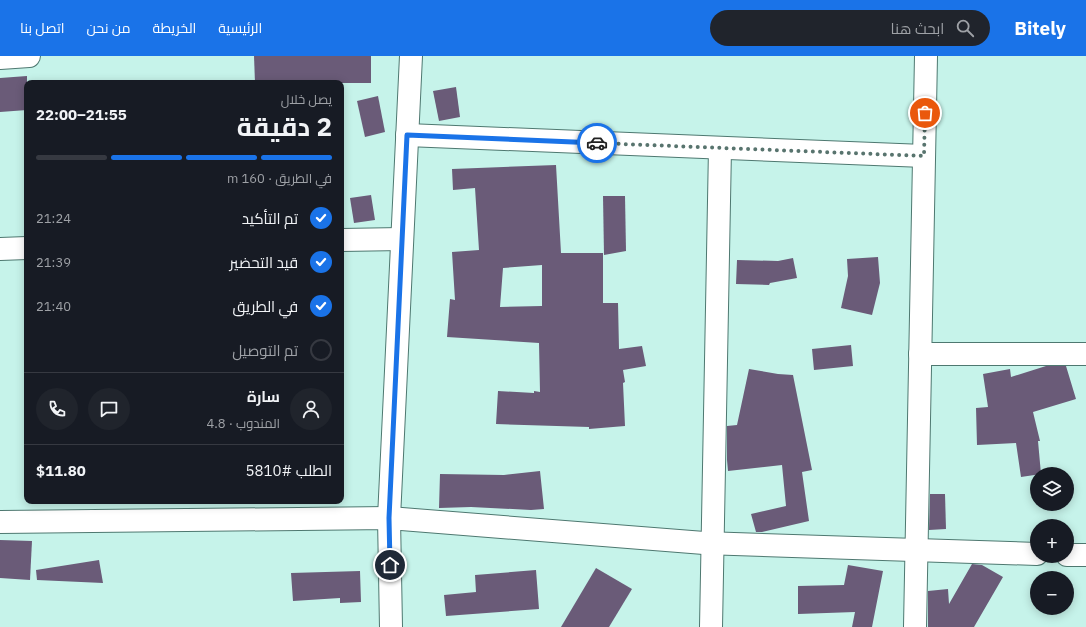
<!DOCTYPE html>
<html lang="ar">
<head>
<meta charset="utf-8">
<style>
  body { margin:0; font-family:"IBM Plex Sans",Cairo,sans-serif; background:#20242c; color:#f1f3f6; direction:rtl; height:100vh; display:flex; flex-direction:column; font-size:15px; white-space:nowrap }
  * { box-sizing:border-box; margin:0 }
  p { font-size:13px; color:#9ea1a6 }
  .icon { flex:none; width:22px; height:22px; fill:none; stroke:currentColor; stroke-width:2; stroke-linecap:round; stroke-linejoin:round }
  .map { position:relative; flex:1; overflow:hidden; direction:ltr }
  .details { position:absolute; left:24px; top:24px; width:320px; height:424px; display:flex; flex-direction:column; background:#171b24; border-radius:8px; box-shadow:0 2px 10px #0003; direction:rtl }
  .details>* { flex:none }
  .buttons { position:absolute; left:1030px; top:411px; display:grid; gap:8px }
  .buttons a { display:grid; place-items:center; width:44px; height:44px; border-radius:50%; background:#171b24; box-shadow:0 2px 10px #0003; font-size:20px }
  .pin { position:absolute; display:grid; place-items:center; width:34px; height:34px; color:#fff; margin:-17px; border:2px solid #fff; border-radius:50%; box-shadow:0 1px 4px #0007 }
  .courier { position:absolute; display:grid; place-items:center; width:40px; height:40px; margin:-20px; border:3px solid #1a73e8; border-radius:50%; background:#fff; color:#222; box-shadow:0 1px 5px #0007 }
  .summary em { font-style:normal; font-weight:700 }
  .summary div { display:flex; flex-direction:column-reverse }
  .summary { display:flex; align-items:center; justify-content:space-between; height:68px; padding:0 12px }
  h1 { font-size:26px; font-weight:700; line-height:30px }
  .bar { display:grid; grid-template-columns:repeat(4,1fr); gap:6px 4px; align-content:center; height:48px; padding:0 12px }
  .bar i { height:5px; border-radius:3px; background:#363941 }
  .bar .on { background:#1a73e8 }
  .bar p { grid-column:span 4 }
  .line { display:flex; align-items:center; gap:10px; padding:0 12px; border-top:1px solid #363941 }
  .line div { flex:1 }
  .round { display:grid; place-items:center; flex:none; width:42px; height:42px; border-radius:21px; background:#20242c }
  ol { padding:0 12px; list-style:none }
  li { display:flex; align-items:center; gap:12px; height:44px }
  li p { margin-inline-start:auto }
  li .icon { padding:4px; border-radius:50%; background:#1a73e8; color:#fff; stroke-width:4 }
  li:last-child { color:#9ea1a6 }
  li i { width:22px; height:22px; border:2px solid #363941; border-radius:50% }
  header { display:flex; align-items:center; gap:24px; box-sizing:border-box; height:56px; padding:0 20px; background:#1a73e8; color:#fff }
  header strong { font-size:19px }
  nav { display:flex; gap:22px; margin-inline-start:auto; font-size:14px }
  .search { width:280px; height:36px; background:#20242c; display:flex; align-items:center; gap:10px; box-sizing:border-box; padding:0 14px; border-radius:22px; color:#9ea1a6; font-size:15px }
  .map>svg:first-child { display:block }
  .building { fill:#6a5b78; fill-rule:evenodd }
  .lines { fill:none; stroke-linecap:round; stroke-linejoin:round }
  .minor-casing { stroke:#4e7870; stroke-width:24 }
  .tertiary-casing { stroke:#4e7870; stroke-width:24 }
  .minor { stroke:#fff; stroke-width:22 }
  .tertiary { stroke:#fff; stroke-width:22 }
  .done { stroke:#58746e; stroke-width:4; stroke-dasharray:0 7.2 }
  .route { stroke:#1a73e8; stroke-width:5 }
</style>
</head>
<body>
<header>
<strong>Bitely</strong>
<div class="search"><svg class="icon" aria-label="search" viewBox="0 0 24 24"><circle cx="10" cy="10" r="6"/><path d="M15 15l6 6"/></svg>ابحث هنا</div>
<nav><a>الرئيسية</a><a>الخريطة</a><a>من نحن</a><a>اتصل بنا</a></nav>
</header>
<div class="map">
<svg width="1086" height="571" viewBox="0 0 1086 571">
  <rect width="100%" height="100%" fill="#c6f3ea"/>
  <g class="building">
    <path d="M254,0H371V27H255Z"/>
    <path d="M27,20V54L0,56V22Z"/>
    <path d="M456,31L460,61L439,65L433,35Z"/>
    <path d="M378,40L385,76L365,81L357,45Z"/>
    <path d="M556,109L561,197H603V247H618L619,293L642,290L646,310L623,314L625,326L623,327L625,370L589,373V371L496,368L498,335L534,337V335L540,336L539,287L447,281L450,243L455,244L452,196L479,194L475,132L453,134L452,113ZM542,209V250L500,251L503,212Z"/>
    <path d="M371,139L375,164L354,167L350,142Z"/>
    <path d="M603,140H625L626,195L604,199Z"/>
    <path d="M878,201L880,227L872,259L841,252L848,220L847,203Z"/>
    <path d="M793,202L797,222L770,227L769,229L736,228L737,204L778,205Z"/>
    <path d="M851,289L853,310L814,314L812,293Z"/>
    <path d="M1046,310H1066L1076,343L1033,356L1040,385H1038L1041,418L1021,421L1016,387L977,389L976,352L988,351L983,318L1010,313L1011,321Z"/>
    <path d="M749,313L778,318L793,319L812,414L802,416L809,465L762,476H756L751,458L786,450L782,409L728,415L727,404V370L737,369Z"/>
    <path d="M540,415L544,453L531,454L471,451L439,452L440,418L504,419Z"/>
    <path d="M930,438H945L946,473L929,474Z"/>
    <path d="M0,484L32,485L30,524L0,522Z"/>
    <path d="M99,504L103,527L37,524L36,514Z"/>
    <path d="M972,508L982,509L1003,521L974,571H928V535L948,533L949,548Z"/>
    <path d="M848,509L883,515L872,571H852L855,556L798,558V530L844,529Z"/>
    <path d="M596,512L632,533L609,571H561Z"/>
    <path d="M536,514L539,553L446,560L444,539L476,536L475,519Z"/>
    <path d="M360,515L361,546L340,547V542L293,545L291,517Z"/>
  </g>
  <g class="lines">
    <g class="minor-casing">
      <g id="minor">
        <path d="M0,2L29,0"/>
        <path d="M407,79L924,100"/>
        <path d="M341,184L402,183"/>
        <path d="M0,193L27,192"/>
        <path d="M920,298H1086"/>
        <path d="M0,466L389,462L704,487L1037,498"/>
        <path d="M1067,499H1086"/>
        <path d="M711,571L720,92"/>
        <path d="M915,571L926,0"/>
      </g>
    </g>
    <g class="tertiary-casing">
      <path id="tertiary" d="M391,571L389,462L411,0"/>
    </g>
    <use href="#minor" class="minor"/>
    <use href="#tertiary" class="tertiary"/>
  </g>
  <g class="lines">
    <path class="done" d="M597,87L924,100L925,57"/>
    <path class="route" d="M390,509L389,462L407,79L597,87"/>
  </g>
</svg>
<div class="buttons">
<a><svg class="icon" aria-label="layers" viewBox="0 0 24 24"><path d="M12 4l9 5-9 5-9-5zM3 14l9 5 9-5"/></svg></a>
<a>+</a>
<a>−</a>
</div>
<div class="pin" style="left:925px;top:57px;background:#ea580c"><svg class="icon" aria-label="bag" viewBox="0 0 24 24"><path d="M5 8h14l-1 12H6zM9 8a3 3 0 0 1 6 0"/></svg></div>
<div class="pin" style="left:390px;top:509px;background:#1f2937"><svg class="icon" aria-label="home" viewBox="0 0 24 24"><path d="M3 11l9-7 9 7M6 9v11h12V9"/></svg></div>
<div class="courier" style="left:597px;top:87px"><svg class="icon" aria-label="car" viewBox="0 0 24 24"><path d="M5 17H2v-5l4-1 3-4h7l3 4 3 1v5h-3M9 17h6M6 11h13"/><circle cx="7" cy="17" r="2"/><circle cx="17" cy="17" r="2"/></svg></div>
<section class="details">
<div class="summary"><div><h1>2 دقيقة</h1><p>يصل خلال</p></div><em>21:55–22:00</em></div>
<div class="bar"><i class="on"></i><i class="on"></i><i class="on"></i><i></i><p>في الطريق · 160 m</p></div>
<ol>
<li><svg class="icon" aria-label="check" viewBox="0 0 24 24"><path d="M5 12l5 5 9-10"/></svg>تم التأكيد<p>21:24</p></li>
<li><svg class="icon" aria-label="check" viewBox="0 0 24 24"><path d="M5 12l5 5 9-10"/></svg>قيد التحضير<p>21:39</p></li>
<li><svg class="icon" aria-label="check" viewBox="0 0 24 24"><path d="M5 12l5 5 9-10"/></svg>في الطريق<p>21:40</p></li>
<li><i></i>تم التوصيل</li>
</ol>
<div class="line" style="height:72px"><a class="round"><svg class="icon" aria-label="person" viewBox="0 0 24 24"><circle cx="12" cy="8" r="4"/><path d="M4 21q1-7 8-7t8 7"/></svg></a><div><b>سارة</b><p>المندوب · 4.8</p></div><a class="round"><svg class="icon" aria-label="chat" viewBox="0 0 24 24"><path d="M4 5h16v11H9l-5 4z"/></svg></a><a class="round"><svg class="icon" aria-label="phone" viewBox="0 0 24 24"><path d="M5 4h4l2 5-3 2q2 4 5 5l2-3 5 2v4C11 20 4 13 5 4z"/></svg></a></div>
<div class="line" style="height:52px"><div>الطلب #5810</div><b>$11.80</b></div>
</section>
</div>
</body>
</html>
